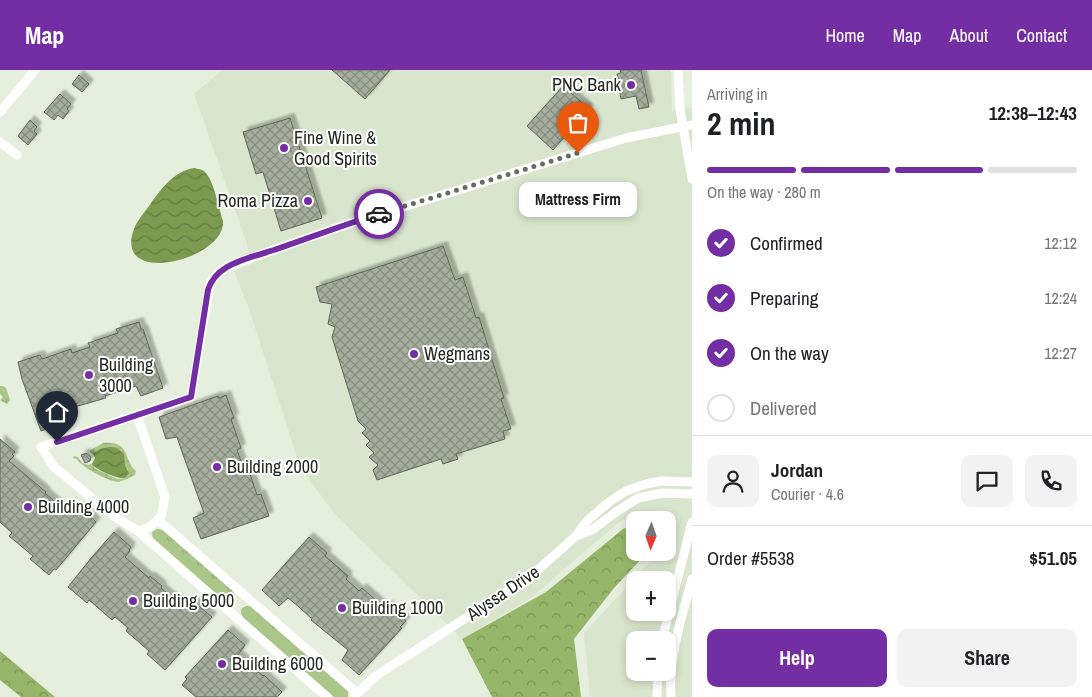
<!DOCTYPE html>
<html lang="en">
<head>
<meta charset="utf-8">
<style>
  body { margin:0; font-family:"Archivo Narrow",sans-serif; background:#f2f2f2; color:#202124; height:100vh; display:flex; flex-direction:column; font-size:19px; white-space:nowrap }
  * { box-sizing:border-box; margin:0 }
  p { font-size:16px; color:#757577 }
  .icon { flex:none; width:28px; height:28px; fill:none; stroke:currentColor; stroke-width:2; stroke-linecap:round; stroke-linejoin:round }
  .map { position:relative; flex:1; overflow:hidden }
  .side { display:flex; flex-direction:column; background:#fff; width:400px }
  .side>* { flex:none }
  .needle { width:32px; rotate:182deg }
  .fabs { position:absolute; left:626px; top:441px; display:grid; gap:10px }
  .fabs a { display:grid; place-items:center; width:50px; height:50px; border-radius:10px; background:#fff; box-shadow:0 2px 8px #0003; font-size:25px }
  .pin { position:absolute; display:grid; place-items:center; width:42px; height:42px; color:#fff; margin:-51px -21px; border-radius:50% 50% 50% 0; rotate:-45deg; box-shadow:0 0 5px #0007 }
  .pin .icon { rotate:45deg }
  .courier { position:absolute; display:grid; place-items:center; width:50px; height:50px; margin:-25px; border:4px solid #732ea3; border-radius:50%; background:#fff; color:#222; box-shadow:0 1px 6px #0007 }
  .bubble { position:absolute; height:35px; border-radius:10px; background:#fff; box-shadow:0 2px 8px #0003; font-size:16px; font-weight:700; line-height:35px; text-align:center }
  .overview em { font-style:normal; font-weight:700 }
  .overview div { display:flex; flex-direction:column-reverse }
  .overview { display:flex; align-items:center; justify-content:space-between; height:85px; padding:0 15px }
  h1 { font-size:32px; font-weight:700; line-height:38px }
  .bar { display:grid; grid-template-columns:repeat(4,1fr); gap:8px 5px; align-content:center; height:60px; padding:0 15px }
  .bar i { height:6px; border-radius:4px; background:#e0e0e0 }
  .bar .active { background:#732ea3 }
  .bar p { grid-column:span 4 }
  .line { display:flex; align-items:center; gap:12px; padding:0 15px; border-top:1px solid #e0e0e0 }
  .line div { flex:1 }
  .round { display:grid; place-items:center; flex:none; width:52px; height:52px; border-radius:10px; background:#f2f2f2 }
  ol { padding:0 15px; list-style:none }
  li { display:flex; align-items:center; gap:15px; height:55px }
  li p { margin-inline-start:auto }
  li .icon { padding:5px; border-radius:50%; background:#732ea3; color:#fff; stroke-width:4 }
  li:last-child { color:#757577 }
  li i { width:28px; height:28px; border:2px solid #e0e0e0; border-radius:50% }
  .action { display:flex; gap:10px; margin-top:auto; padding:10px 15px }
  .action a { flex:1; height:58px; border-radius:10px; background:#732ea3; color:#fff; font-size:20px; font-weight:700; line-height:58px; text-align:center }
  .action a+a { background:#f2f2f2; color:#202124 }
  header { display:flex; align-items:center; gap:30px; box-sizing:border-box; height:70px; padding:0 25px; background:#732ea3; color:#fff }
  header strong { font-size:24px }
  nav { display:flex; gap:28px; margin-inline-start:auto; font-size:18px }
  main { display:flex; flex:1; min-height:0 }
  .map>svg:first-child { display:block }
  .built { fill:#dae5cd; fill-rule:evenodd }
  .grass { fill:url(#grass-tufts) }
  .forest { fill:url(#forest-crowns) }
  .wetland { fill:url(#wetland-marsh) }
  .water { fill:url(#water-waves) }
  .building { fill:url(#building-cross-hatch); stroke:#5f6658; filter:url(#shadow) }
  .lines { fill:none; stroke-linecap:round; stroke-linejoin:round }
  .minor { stroke:#fff; stroke-width:9 }
  .done { stroke:#686d62; stroke-width:5; stroke-dasharray:0 9 }
  .route { stroke:#732ea3; stroke-width:6 }
  .poi-dot { fill:#732ea3; stroke:#fff; stroke-width:2 }
  .labels { text-anchor:middle; stroke-width:4; stroke-linejoin:round; paint-order:stroke }
  .poi-label { font-size:18px; fill:#242720; stroke:#fff; text-anchor:start }
  .street-label { font-size:18px; fill:#242720; stroke:#fff }
</style>
</head>
<body>
<header>
<strong>Map</strong>
<nav><a>Home</a><a>Map</a><a>About</a><a>Contact</a></nav>
</header>
<main>
<div class="map">
<svg width="692" height="627" viewBox="0 0 692 627">
  <defs>
    <pattern id="grass-tufts" width="24" height="20" patternUnits="userSpaceOnUse" patternTransform="scale(1.25)"><rect width="24" height="20" fill="#abc689"/><path d="M3 7l-1-3M5 7V3M7 7l1-3M15 17l-1-3M17 17v-4M19 17l1-3" fill="none" stroke="#93aa76"/></pattern>
    <pattern id="forest-crowns" width="20" height="18" patternUnits="userSpaceOnUse" patternTransform="scale(1.25)"><rect width="20" height="18" fill="#96b76a"/><path d="M2 6a3 3 0 1 1 6 0M12 15a3 3 0 1 1 6 0" fill="none" stroke="#7a9557"/></pattern>
    <pattern id="wetland-marsh" width="20" height="14" patternUnits="userSpaceOnUse" patternTransform="scale(1.25)"><rect width="20" height="14" fill="#abc689"/><path d="M1 5h8M5 5V1M11 12h8M15 12V8" fill="none" stroke="#93aa76"/></pattern>
    <pattern id="water-waves" width="16" height="10" patternUnits="userSpaceOnUse" patternTransform="scale(1.25)"><rect width="16" height="10" fill="#7c9b50"/><path d="M0 5q4-4 8 0t8 0" fill="none" stroke="#657e42"/></pattern>
    <pattern id="building-cross-hatch" width="8" height="8" patternUnits="userSpaceOnUse" patternTransform="scale(1.25)"><rect width="8" height="8" fill="#a6ad9d"/><path d="M0 0l8 8M0 8l8-8" fill="none" stroke="#878d80"/></pattern>
    <filter id="shadow"><feDropShadow dx="4.5" dy="-4.5" stdDeviation="1" flood-color="#0004"/></filter>
  </defs>
  <rect width="100%" height="100%" fill="#e6eedd"/>
  <path class="built" d="M222,0H671L672,41L692,38V627H590L584,563L658,483L668,482V473L671,469L675,453L671,445L663,440L636,443L618,453L532,527L462,569L334,443L301,399L248,236L234,201L252,194L246,171L194,24ZM635,510H668V542H635ZM635,570H668V602H635Z"/>
  <g class="grass">
    <path d="M0,316H3L6,318L10,330L7,334L0,330L3,327L0,324Z"/>
    <path d="M157,459L163,460L233,521L235,526L234,531L226,533L153,470L152,462Z"/>
    <path d="M246,536H251L348,621V627H334L244,549L241,543L242,538Z"/>
  </g>
  <g class="forest">
    <path d="M635,454V482L647,483L614,518L574,569L581,627H492L462,569L546,522L623,459Z"/>
    <path d="M0,581L55,627H21L0,610Z"/>
  </g>
  <path class="wetland" d="M103,373C131,370 123,390 136,401L135,405C133,406 121,412 118,412C108,411 81,397 77,389L73,388L74,386L78,387L82,393L88,395L93,393L94,398L117,409L125,408L128,400C121,391 128,386 117,378L95,382L93,384L89,381Z"/>
  <g class="water">
    <path d="M194,98C198,99 202,99 205,102C214,111 219,139 223,151C226,190 112,218 134,159C137,150 146,141 151,133C162,118 174,101 194,98Z"/>
    <path d="M113,377L117,378L124,384L125,395L129,403L125,408C117,409 96,400 92,394L95,388L93,384C98,378 106,377 113,377Z"/>
  </g>
  <g class="building">
    <path d="M332,0H390L365,29Z"/>
    <path d="M620,0H641L649,37L639,39L636,26L621,29L617,4L621,3Z"/>
    <path d="M79,5L89,14L82,22L72,14Z"/>
    <path d="M563,16L589,39L553,80L527,56Z"/>
    <path d="M60,24L71,34L67,39L69,41L63,49L58,45L54,50L44,42Z"/>
    <path d="M290,48L322,148L281,161L263,102L256,104L243,62Z"/>
    <path d="M30,50L37,57L34,61L37,64L28,75L18,66Z"/>
    <path d="M443,176L455,210L463,207L476,248L479,247L504,328L501,329L511,359L503,361L505,369L456,384L458,389L443,394L441,389L377,410L373,400L378,395L369,387L374,383L366,375L370,371L362,363L366,359L358,351L332,267L335,257L328,254L332,234L320,232L316,217Z"/>
    <path d="M139,252L141,259H143L163,318L141,326L136,316L105,326L106,328L71,338L60,342L62,354L41,361L22,309L18,292L40,285L42,289L71,279L72,283L90,277L88,273L118,263L116,259Z"/>
    <path d="M226,325L234,348L231,349L241,378L237,380L243,396L247,395L257,425L261,424L269,446L201,469L193,448L204,443L181,379L177,367L166,369L159,347L218,326L219,328Z"/>
    <path d="M0,369L15,382L12,384L14,386L9,391L46,422L45,423L60,436L70,444L78,436L96,452L56,500L54,499L49,505L30,489L33,486L9,466L12,463L0,452Z"/>
    <path d="M86,383L91,387L90,391L85,393L81,385Z"/>
    <path d="M114,462L131,477L129,480L130,481L125,487L149,508L150,506L162,516L161,518L186,539L194,532L212,547L165,600L147,584L149,581L126,561L128,558L115,547L112,550L89,530L87,533L68,517L92,487Z"/>
    <path d="M309,467L327,483L325,486L348,506L346,509L359,521L362,518L385,538L388,535L406,551L400,557L402,558L359,605L342,590L348,580L311,550L312,549L299,537L288,528L279,536L262,520Z"/>
    <path d="M228,560L245,575L238,585L263,606L264,605L282,622L277,627H196L182,615L187,609L185,607Z"/>
  </g>
  <g class="lines">
    <g class="minor">
      <path d="M678,0L680,39L692,109"/>
      <path d="M0,42L35,0"/>
      <path d="M0,72L17,85"/>
      <path d="M137,345L165,427L162,444L158,450L148,458L138,461"/>
      <path d="M158,450L357,623"/>
      <path d="M576,466L592,460L616,442L638,428L663,423L692,424"/>
      <path d="M662,570L692,452"/>
      <path d="M327,627L138,461L115,447L54,397L41,377L191,327L210,213L217,204L228,196L342,156L626,68L692,55"/>
      <path d="M354,627L374,607L531,506L576,466L587,451L609,432L626,421L646,414L661,411L692,412"/>
      <path d="M657,627L658,602"/>
      <path d="M671,627C668,590 682,545 692,509"/>
    </g>
  </g>
  <g class="lines">
    <path class="done" d="M379,144L578,83"/>
    <path class="route" d="M57,372L191,327L208,220C211,210 217,203 227,197C241,189 258,185 274,180C309,168 343,155 379,144"/>
  </g>
  <g class="poi-dot">
    <circle cx="631" cy="15" r="5"/>
    <circle cx="284" cy="78" r="5"/>
    <circle cx="308" cy="131" r="5"/>
    <circle cx="414" cy="284" r="5"/>
    <circle cx="89" cy="305" r="5"/>
    <circle cx="217" cy="397" r="5"/>
    <circle cx="28" cy="437" r="5"/>
    <circle cx="133" cy="531" r="5"/>
    <circle cx="342" cy="538" r="5"/>
    <circle cx="222" cy="594" r="5"/>
  </g>
  <g class="labels">
    <g class="poi-label">
      <text x="621" y="21" text-anchor="end">PNC Bank</text>
      <text x="294" y="74">Fine Wine &amp;<tspan x="294" dy="21">Good Spirits</tspan></text>
      <text x="298" y="137" text-anchor="end">Roma Pizza</text>
      <text x="424" y="290">Wegmans</text>
      <text x="99" y="301">Building<tspan x="99" dy="21">3000</tspan></text>
      <text x="227" y="403">Building 2000</text>
      <text x="38" y="443">Building 4000</text>
      <text x="143" y="537">Building 5000</text>
      <text x="352" y="544">Building 1000</text>
      <text x="232" y="600">Building 6000</text>
    </g>
    <g class="street-label">
      <text transform="translate(503 523) rotate(-34)" y="6">Alyssa Drive</text>
    </g>
  </g>
</svg>
<div class="fabs">
<a><svg class="needle" viewBox="-14 -14 28 28"><path d="M0-13l5 13h-10z" fill="#e53935"/><path d="M0 13l5-13h-10z" fill="#757577"/></svg></a>
<a>+</a>
<a>−</a>
</div>
<div class="pin" style="left:578px;top:83px;background:#ea580c"><svg class="icon" aria-label="bag" viewBox="0 0 24 24"><path d="M5 8h14l-1 12H6zM9 8a3 3 0 0 1 6 0"/></svg></div>
<div class="pin" style="left:57px;top:372px;background:#1f2937"><svg class="icon" aria-label="home" viewBox="0 0 24 24"><path d="M3 11l9-7 9 7M6 9v11h12V9"/></svg></div>
<div class="courier" style="left:379px;top:144px"><svg class="icon" aria-label="car" viewBox="0 0 24 24"><path d="M5 17H2v-5l4-1 3-4h7l3 4 3 1v5h-3M9 17h6M6 11h13"/><circle cx="7" cy="17" r="2"/><circle cx="17" cy="17" r="2"/></svg></div>
<div class="bubble" style="left:519px;top:112px;width:118px">Mattress Firm</div>
</div>
<section class="side">
<div class="overview"><div><h1>2 min</h1><p>Arriving in</p></div><em>12:38–12:43</em></div>
<div class="bar"><i class="active"></i><i class="active"></i><i class="active"></i><i></i><p>On the way · 280 m</p></div>
<ol>
<li><svg class="icon" aria-label="check" viewBox="0 0 24 24"><path d="M5 12l5 5 9-10"/></svg>Confirmed<p>12:12</p></li>
<li><svg class="icon" aria-label="check" viewBox="0 0 24 24"><path d="M5 12l5 5 9-10"/></svg>Preparing<p>12:24</p></li>
<li><svg class="icon" aria-label="check" viewBox="0 0 24 24"><path d="M5 12l5 5 9-10"/></svg>On the way<p>12:27</p></li>
<li><i></i>Delivered</li>
</ol>
<div class="line" style="height:90px"><a class="round"><svg class="icon" aria-label="person" viewBox="0 0 24 24"><circle cx="12" cy="8" r="4"/><path d="M4 21q1-7 8-7t8 7"/></svg></a><div><b>Jordan</b><p>Courier · 4.6</p></div><a class="round"><svg class="icon" aria-label="chat" viewBox="0 0 24 24"><path d="M4 5h16v11H9l-5 4z"/></svg></a><a class="round"><svg class="icon" aria-label="phone" viewBox="0 0 24 24"><path d="M5 4h4l2 5-3 2q2 4 5 5l2-3 5 2v4C11 20 4 13 5 4z"/></svg></a></div>
<div class="line" style="height:65px"><div>Order #5538</div><b>$51.05</b></div>
<div class="action"><a>Help</a><a>Share</a></div>
</section>
</main>
</body>
</html>
